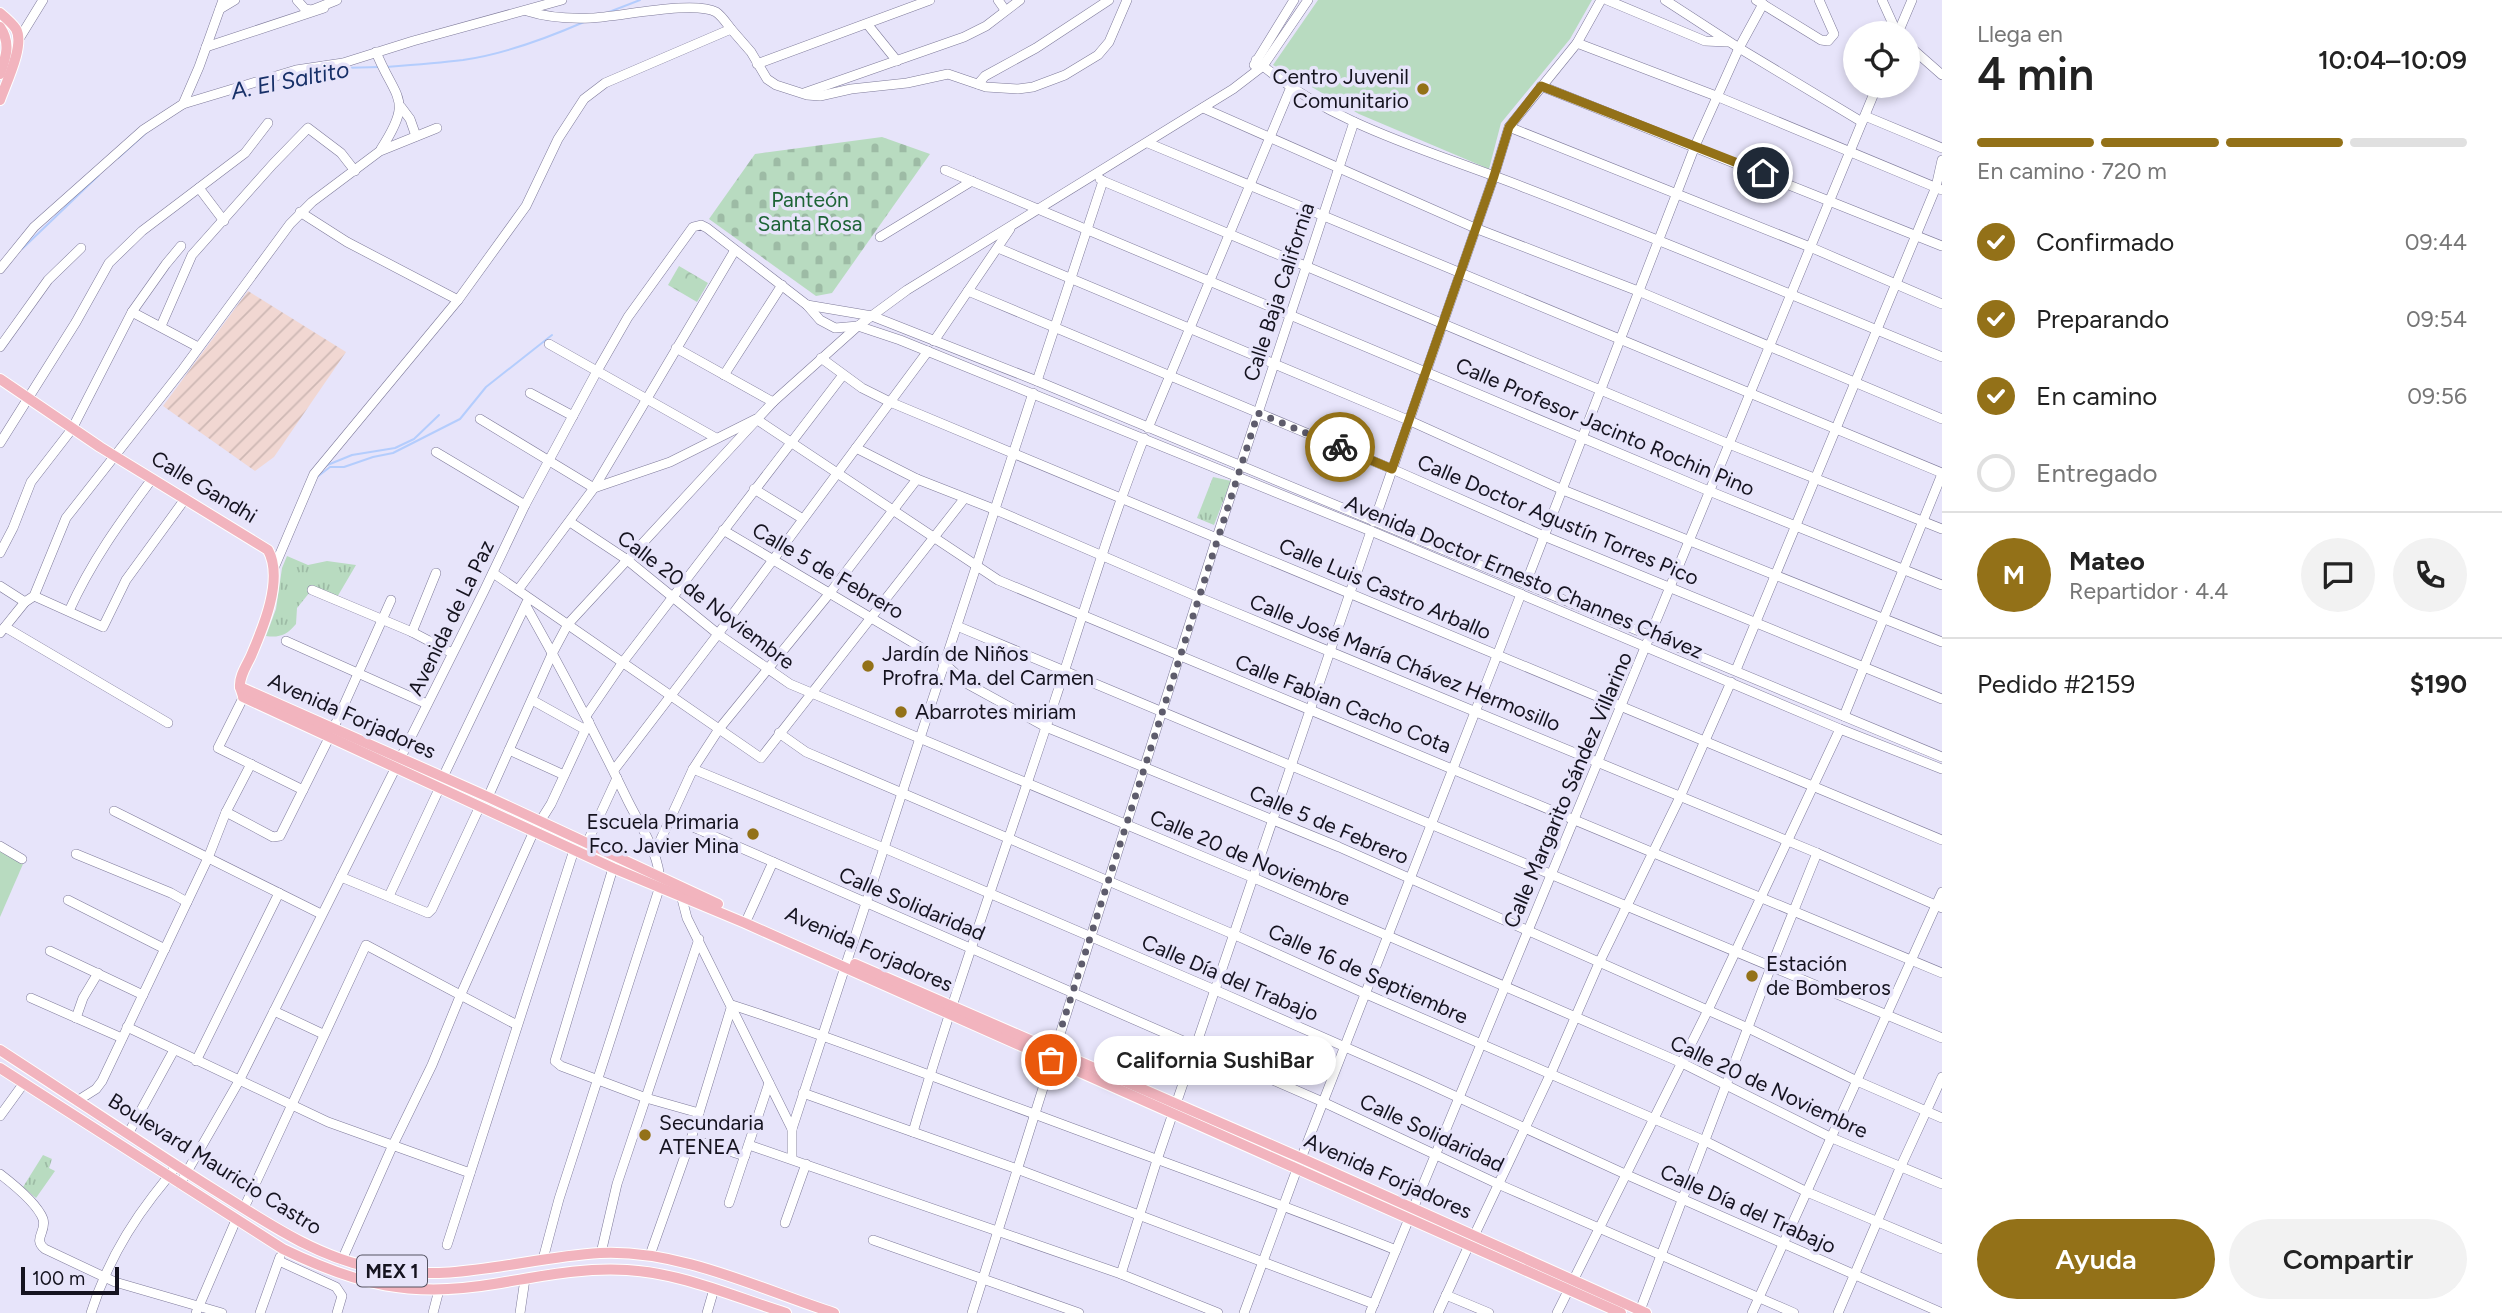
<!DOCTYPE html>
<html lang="es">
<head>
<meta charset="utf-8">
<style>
  body { margin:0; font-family:Figtree,sans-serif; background:#f2f2f2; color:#222; height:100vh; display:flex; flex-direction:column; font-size:26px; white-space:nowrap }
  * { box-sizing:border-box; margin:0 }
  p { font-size:23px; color:#767676 }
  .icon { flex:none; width:38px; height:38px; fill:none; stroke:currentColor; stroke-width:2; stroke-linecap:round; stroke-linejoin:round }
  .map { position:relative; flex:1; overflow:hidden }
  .details { display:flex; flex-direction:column; background:#fff; width:560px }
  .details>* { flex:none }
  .controls { position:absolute; left:1843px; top:21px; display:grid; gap:14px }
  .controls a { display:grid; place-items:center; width:77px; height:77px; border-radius:50%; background:#fff; box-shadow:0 4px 10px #0003; font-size:35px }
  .scale { position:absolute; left:21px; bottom:18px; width:98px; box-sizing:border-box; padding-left:7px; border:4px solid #15131f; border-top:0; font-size:19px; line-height:24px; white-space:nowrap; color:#15131f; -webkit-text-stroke:5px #e7e4fa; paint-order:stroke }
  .pin { position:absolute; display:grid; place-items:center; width:60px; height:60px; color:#fff; margin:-30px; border:4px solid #fff; border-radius:50%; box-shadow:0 2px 7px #0007 }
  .courier { position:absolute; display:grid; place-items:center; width:70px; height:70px; margin:-35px; border:5px solid #937118; border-radius:50%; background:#fff; color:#222; box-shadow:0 2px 9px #0007 }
  .bubble { position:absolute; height:49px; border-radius:24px; background:#fff; box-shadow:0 4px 10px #0003; font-size:23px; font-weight:600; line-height:49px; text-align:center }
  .headline em { font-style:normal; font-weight:600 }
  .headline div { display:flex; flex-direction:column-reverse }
  .headline { display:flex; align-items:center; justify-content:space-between; height:119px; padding:0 35px }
  h1 { font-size:46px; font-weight:600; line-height:52px }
  .bar { display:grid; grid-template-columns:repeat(4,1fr); gap:10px 7px; align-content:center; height:84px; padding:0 35px }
  .bar i { height:9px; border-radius:5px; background:#e0e0e0 }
  .bar .active { background:#937118 }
  .bar p { grid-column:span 4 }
  .line { display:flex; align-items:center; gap:18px; padding:0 35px; border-top:2px solid #e0e0e0 }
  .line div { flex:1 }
  .round { display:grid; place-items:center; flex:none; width:74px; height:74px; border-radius:37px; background:#f2f2f2 }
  ol { padding:0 35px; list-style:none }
  li { display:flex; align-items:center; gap:21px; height:77px }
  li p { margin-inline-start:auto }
  li .icon { padding:7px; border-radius:50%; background:#937118; color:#fff; stroke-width:4 }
  li:last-child { color:#767676 }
  li i { width:38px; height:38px; border:4px solid #e0e0e0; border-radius:50% }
  .action { display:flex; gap:14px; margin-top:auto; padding:14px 35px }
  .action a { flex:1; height:80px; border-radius:42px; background:#937118; color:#fff; font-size:28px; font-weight:600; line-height:80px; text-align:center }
  .action a+a { background:#f2f2f2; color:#222 }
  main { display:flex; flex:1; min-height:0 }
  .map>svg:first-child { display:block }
  .industrial { fill:url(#industrial-furrows) }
  .grass { fill:url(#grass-tufts) }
  .cemetery { fill:url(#cemetery-stones) }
  .park { fill:url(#park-crowns) }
  .pitch { fill:#b8dbc0 }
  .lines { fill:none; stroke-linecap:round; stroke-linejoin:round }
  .stream { stroke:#b4cdfd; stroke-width:2 }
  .minor-casing { stroke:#7e7a9a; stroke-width:10 }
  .major-casing { stroke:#fff; stroke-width:12 }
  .minor { stroke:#fff; stroke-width:9 }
  .major { stroke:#f2b4be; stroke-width:10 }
  .done { stroke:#5e5c6c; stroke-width:7; stroke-dasharray:0 12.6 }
  .route { stroke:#937118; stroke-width:9 }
  .poi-dot { fill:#937118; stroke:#e7e4fa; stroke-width:2.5 }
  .labels { text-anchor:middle; stroke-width:7; stroke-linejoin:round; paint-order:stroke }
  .shield { fill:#e7e4fa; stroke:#545261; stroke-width:2 }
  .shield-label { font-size:19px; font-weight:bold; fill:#15131f }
  .poi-label { font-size:21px; fill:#15131f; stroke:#e7e4fa; text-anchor:start }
  .park-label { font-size:21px; fill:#1d6436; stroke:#e7e4fa }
  .street-label { font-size:21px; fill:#15131f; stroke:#e7e4fa }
  .water-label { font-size:23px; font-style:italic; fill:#173068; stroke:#e7e4fa }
</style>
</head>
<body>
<main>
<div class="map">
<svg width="1942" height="1313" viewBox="0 0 1942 1313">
  <defs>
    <pattern id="industrial-furrows" width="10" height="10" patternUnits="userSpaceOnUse" patternTransform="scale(1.75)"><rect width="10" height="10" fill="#f1d7d2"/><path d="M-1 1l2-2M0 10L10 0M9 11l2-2" fill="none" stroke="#ceb8b4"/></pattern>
    <pattern id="grass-tufts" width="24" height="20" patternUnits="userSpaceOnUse" patternTransform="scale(1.75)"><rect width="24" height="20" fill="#b8dbc0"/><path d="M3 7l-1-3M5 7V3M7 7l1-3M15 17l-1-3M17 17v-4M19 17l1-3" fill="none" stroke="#9dbba5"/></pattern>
    <pattern id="cemetery-stones" width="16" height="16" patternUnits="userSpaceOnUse" patternTransform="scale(1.75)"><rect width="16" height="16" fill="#b8dbc0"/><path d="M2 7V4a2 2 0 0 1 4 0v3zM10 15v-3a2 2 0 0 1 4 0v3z" fill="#9dbba5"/></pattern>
    <pattern id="park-crowns" width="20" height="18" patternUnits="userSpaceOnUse" patternTransform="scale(1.75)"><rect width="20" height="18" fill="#b8dbc0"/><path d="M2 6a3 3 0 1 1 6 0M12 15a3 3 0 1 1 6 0" fill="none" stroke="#9dbba5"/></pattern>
  </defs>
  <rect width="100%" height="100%" fill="#e7e4fa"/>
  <path class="industrial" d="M248,291L346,352L274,457L255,471L163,406Z"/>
  <g class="grass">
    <path d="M1213,477L1231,481L1214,525L1197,518Z"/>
    <path d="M287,556L308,565L327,561L356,565L336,599L314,587L297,608L296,624C287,635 279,638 266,636L276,609L282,568Z"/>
    <path d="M43,1155L52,1159L49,1168L55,1171L36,1198L23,1187Z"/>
  </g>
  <path class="cemetery" d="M882,137L930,154L832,293L816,296L709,219L755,154Z"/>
  <path class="park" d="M679,266L708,283L697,302L668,285Z"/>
  <g class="pitch">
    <path d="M1318,0H1592L1570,39L1501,123L1489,169L1359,114L1273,65Z"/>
    <path d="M0,851L23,864L0,917Z"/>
  </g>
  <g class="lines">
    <g class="stream">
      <path d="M609,12L640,0"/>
      <path d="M386,67C412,65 438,63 463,60C505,54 545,39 584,22"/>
      <path d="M282,79L340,68L380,67"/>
      <path d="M118,158L148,131"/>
      <path d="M22,249L99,175"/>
      <path d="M325,466L352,455L395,448L414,439L439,415"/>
      <path d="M317,477L330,467H344L373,457L393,453L460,419L486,387L552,335"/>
    </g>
    <g class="minor-casing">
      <g id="minor">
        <path d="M297,0L305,9L312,10L337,0"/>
        <path d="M998,0L1005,10"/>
        <path d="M1607,0L1705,41L1727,42"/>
        <path d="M1665,0L1739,48L1862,122"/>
        <path d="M1756,0L1821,40L1828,41L1834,34L1819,0"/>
        <path d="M1882,0L1897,33"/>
        <path d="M220,9L235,0"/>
        <path d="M527,11C549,18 568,19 591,18C619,17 694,0 716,12C722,16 727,24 731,29"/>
        <path d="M868,25L897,61"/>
        <path d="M1898,33L1912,0"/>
        <path d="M19,39L43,0"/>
        <path d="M1577,43L1716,96L1942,190"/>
        <path d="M1908,45L1942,75"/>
        <path d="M206,47L324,8"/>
        <path d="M376,52C396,101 414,98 381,149"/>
        <path d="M1256,60C1331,126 1432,151 1523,187C1663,241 1803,299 1942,357"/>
        <path d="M757,64L930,0"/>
        <path d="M1254,65L1294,0"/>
        <path d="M978,84L985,76L1036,48L1109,0"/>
        <path d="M1541,86L1942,246"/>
        <path d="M804,93L964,37L986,26L1020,0"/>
        <path d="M183,104L199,67L223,0"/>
        <path d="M401,107L410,119L416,136"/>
        <path d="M1203,108L1475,228L1638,291L1942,419"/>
        <path d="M1865,116L1942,148"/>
        <path d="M1509,127L1810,247L1942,304"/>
        <path d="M1148,143L1942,473"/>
        <path d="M945,170L1709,491L1942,585"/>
        <path d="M1103,181L1729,444L1942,529"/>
        <path d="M199,188L224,221"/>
        <path d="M300,212L347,242L458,300"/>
        <path d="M880,237L972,181"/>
        <path d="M998,248L1408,420L1563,490L1942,642"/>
        <path d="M0,269L34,227L143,130L183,104L296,70L343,63L413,41L562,0"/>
        <path d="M968,291L1392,469L1544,536L1942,699"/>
        <path d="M807,305L872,316L1037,381L1942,757"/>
        <path d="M132,312L198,347"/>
        <path d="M161,326L192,255L273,164L308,128L341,153L355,171"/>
        <path d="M934,341L1010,229"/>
        <path d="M549,344L716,438"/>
        <path d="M0,347L48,280L81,248"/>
        <path d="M676,348L773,402"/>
        <path d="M821,358L862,388L890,402L1942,840"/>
        <path d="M724,375L782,285"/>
        <path d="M1037,381L1103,181L1100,179"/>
        <path d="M530,393L573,416"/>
        <path d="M480,419L594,488L670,462L756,419L998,580L1942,973"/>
        <path d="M1148,428L1291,87"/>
        <path d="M0,443L76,322L109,263L142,231L245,153L268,123"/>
        <path d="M856,448L917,479L996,510L1198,597L1817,853L1942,908"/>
        <path d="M436,452L525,505"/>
        <path d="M754,489L803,519"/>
        <path d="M570,522L626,559L718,634L790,684L1254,878L1682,1063L1832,1138L1942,1184"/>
        <path d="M1374,522L1494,176L1509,127L1577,43L1601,0"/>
        <path d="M723,530L937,657L966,683L1046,727L1339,847L1748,1028L1857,1081L1942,1118"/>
        <path d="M0,553L13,528L31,482L72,429L132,312L166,264L181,246"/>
        <path d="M274,568L314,474L458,300L526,206L558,139L584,99L605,83L731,29L751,52L767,79L776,85L807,95L820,96L851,89L907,83L948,74L986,87L1018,89L1033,87L1065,75L1098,55L1109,42L1127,0"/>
        <path d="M493,573L761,758L964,499"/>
        <path d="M1526,583L1695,146L1739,48L1763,4"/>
        <path d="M0,586L25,602"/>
        <path d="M312,590L412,632L452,653"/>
        <path d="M518,590L594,488L735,250"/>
        <path d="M34,596L103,627L126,580L185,499"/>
        <path d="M526,606C562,670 596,735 628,801C641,827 661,856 660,886L559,1199L543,1259"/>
        <path d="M69,611C91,562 120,522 152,479"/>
        <path d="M957,626L1942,1038"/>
        <path d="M5,627L168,723"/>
        <path d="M412,632L436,573"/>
        <path d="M0,633L25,602L34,596L66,518L183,369L290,224L312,202L380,151L437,128"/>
        <path d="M286,641L427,704"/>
        <path d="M1736,670L1936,187L1942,160"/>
        <path d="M246,692L218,748L303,790"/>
        <path d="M532,700L584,729"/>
        <path d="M586,716L623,662L843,375"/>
        <path d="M1844,716L1942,474"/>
        <path d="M779,733L806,752L1235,935L1366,994L1705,1141L1807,1192L1942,1249"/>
        <path d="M509,750L564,775"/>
        <path d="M693,769L884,848L1215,990L1418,1079L1625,1174L1942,1313"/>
        <path d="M614,770L718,634L928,351"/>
        <path d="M443,777L527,602"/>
        <path d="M488,797L552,654L568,624L773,402L858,326L907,290L1233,89L1263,66L1308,0"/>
        <path d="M114,811L321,914"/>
        <path d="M226,812L273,837L280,836L330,736L391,600"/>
        <path d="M670,817L1323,1102L1498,1184L1794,1313"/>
        <path d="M587,843L617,778"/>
        <path d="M0,846L22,859"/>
        <path d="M76,854L171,893L187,902"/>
        <path d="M654,854L693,769L719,729L829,594L917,479"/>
        <path d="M613,868L555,1061L561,1066L646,1098L699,1113"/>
        <path d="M341,877L428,913L432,909L480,806"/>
        <path d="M681,895L687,918L792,1129V1159"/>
        <path d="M389,896L440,787"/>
        <path d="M68,900L165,949"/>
        <path d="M748,917L773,862"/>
        <path d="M50,951L143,995"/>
        <path d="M31,998L122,1038"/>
        <path d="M274,1011L323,1034"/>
        <path d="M76,1018L83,998L98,973"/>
        <path d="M127,1027L328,1122L470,1173"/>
        <path d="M196,1061L279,893"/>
        <path d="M803,1093L1017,1169L1374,1304"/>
        <path d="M77,1101L96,1089L102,1081L208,858L226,812L251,764"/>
        <path d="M0,1116L24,1083"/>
        <path d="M792,1129L1033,393"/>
        <path d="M913,1132C953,995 1002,860 1047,724C1079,629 1107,532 1144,438"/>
        <path d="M128,1134L174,1050"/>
        <path d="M691,1139L745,1156"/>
        <path d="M749,1145L1121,1274L1218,1313"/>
        <path d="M0,1174C13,1184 37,1203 43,1219C47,1232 32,1239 45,1249L115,1282L222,1313"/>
        <path d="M180,1184L239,1081L484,591L525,505L597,371L628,317L693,227L701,225L707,228L807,305L820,320L835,328L858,326L900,340L1371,531L1840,729L1942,769"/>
        <path d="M729,1203L769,1083"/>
        <path d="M244,1208L366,945L517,1025"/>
        <path d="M785,1223L806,1164"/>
        <path d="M1474,1236L1551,1073L1599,963L1680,797L1731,682"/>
        <path d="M873,1240L1079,1313"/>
        <path d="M447,1245L574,850"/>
        <path d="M601,1253L617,1184L699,939"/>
        <path d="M650,1255L691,1139L732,1005C835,1038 935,1078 1037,1115C1157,1160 1277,1202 1396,1250"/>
        <path d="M342,1260L392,1147L432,1065L461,994L534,831L551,804L589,722"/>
        <path d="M279,1261L336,1287L342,1296L337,1313"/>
        <path d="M1121,1274L1157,1160L1371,531"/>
        <path d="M1446,1295L1489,1313"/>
        <path d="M91,1313C104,1271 126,1231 153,1196C161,1186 169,1176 177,1165"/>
        <path d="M196,1313L236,1220"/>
        <path d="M260,1313L280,1257"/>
        <path d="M433,1313L439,1290"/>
        <path d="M520,1313L525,1279"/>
        <path d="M707,1313L714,1289"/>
        <path d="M972,1313L1217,537L1354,122"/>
        <path d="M1244,1313L1297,1169L1521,594"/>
        <path d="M1370,1313L1877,86"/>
        <path d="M1438,1313L1469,1245"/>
        <path d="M1557,1313L1708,1010L1840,729"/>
        <path d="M1639,1313L1771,967L1817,853"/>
        <path d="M1752,1313L1942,892"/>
        <path d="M1838,1313L1901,1166L1942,1077"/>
      </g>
    </g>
    <g class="major-casing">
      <g id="major">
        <path d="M0,13C6,18 12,23 16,29C25,45 6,83 0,100"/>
        <path d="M0,27C11,43 6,57 0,74"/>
        <path d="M0,379L100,447L268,550C284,579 263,628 251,656C247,665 239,676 240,687C240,687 243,696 243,697L613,868L745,923L1621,1313"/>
        <path d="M240,687L488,797L718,904"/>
        <path d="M855,964L1301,1158L1646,1313"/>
        <path d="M0,1050C71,1096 142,1144 213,1189C263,1220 315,1257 374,1268C454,1284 521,1258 600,1253C679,1249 760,1289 834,1313"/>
        <path d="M0,1068L283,1249C357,1285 411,1298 494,1284C538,1277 582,1267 627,1270C682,1273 734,1297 786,1313"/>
      </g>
    </g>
    <use href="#minor" class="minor"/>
    <use href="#major" class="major"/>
  </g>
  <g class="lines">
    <path class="done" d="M1051,1060L1258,413L1340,447"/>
    <path class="route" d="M1340,447L1392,469L1494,176L1509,127L1541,86L1763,173"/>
  </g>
  <g class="poi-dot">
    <circle cx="1423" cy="89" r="7"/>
    <circle cx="868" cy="666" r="7"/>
    <circle cx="901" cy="712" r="7"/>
    <circle cx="753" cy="834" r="7"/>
    <circle cx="1752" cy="976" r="7"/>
    <circle cx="645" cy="1135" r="7"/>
  </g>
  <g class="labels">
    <rect class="shield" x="357" y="1255.5" width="70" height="31" rx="5"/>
    <g class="shield-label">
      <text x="392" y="1278">MEX 1</text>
    </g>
    <g class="poi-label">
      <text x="1409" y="84" text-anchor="end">Centro Juvenil<tspan x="1409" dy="24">Comunitario</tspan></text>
      <text x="882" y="661">Jardín de Niños<tspan x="882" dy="24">Profra. Ma. del Carmen</tspan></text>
      <text x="915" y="719">Abarrotes miriam</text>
      <text x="739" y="829" text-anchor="end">Escuela Primaria<tspan x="739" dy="24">Fco. Javier Mina</tspan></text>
      <text x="1766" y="971">Estación<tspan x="1766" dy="24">de Bomberos</tspan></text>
      <text x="659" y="1130">Secundaria<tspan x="659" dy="24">ATENEA</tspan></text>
    </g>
    <g class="park-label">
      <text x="810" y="207">Panteón<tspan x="810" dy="24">Santa Rosa</tspan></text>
    </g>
    <g class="street-label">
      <text transform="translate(1279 292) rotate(-72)" y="7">Calle Baja California</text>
      <text transform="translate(1605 427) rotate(23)" y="7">Calle Profesor Jacinto Rochin Pino</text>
      <text transform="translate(204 487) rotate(31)" y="7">Calle Gandhi</text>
      <text transform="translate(1558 520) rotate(23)" y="7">Calle Doctor Agustín Torres Pico</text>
      <text transform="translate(828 571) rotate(30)" y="7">Calle 5 de Febrero</text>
      <text transform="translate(1524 577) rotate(23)" y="7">Avenida Doctor Ernesto Channes Chávez</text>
      <text transform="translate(1385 589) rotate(23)" y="7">Calle Luis Castro Arballo</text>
      <text transform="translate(706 600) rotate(37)" y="7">Calle 20 de Noviembre</text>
      <text transform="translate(451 618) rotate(-64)" y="7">Avenida de La Paz</text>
      <text transform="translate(1405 663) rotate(22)" y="7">Calle José María Chávez Hermosillo</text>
      <text transform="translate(1343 704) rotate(22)" y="7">Calle Fabian Cacho Cota</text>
      <text transform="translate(352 716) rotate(24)" y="7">Avenida Forjadores</text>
      <text transform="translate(1568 790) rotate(-67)" y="7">Calle Margarito Sández Villarino</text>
      <text transform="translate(1329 825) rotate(23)" y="7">Calle 5 de Febrero</text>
      <text transform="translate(1250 858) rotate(23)" y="7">Calle 20 de Noviembre</text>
      <text transform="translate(912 904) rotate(23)" y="7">Calle Solidaridad</text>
      <text transform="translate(869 949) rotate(24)" y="7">Avenida Forjadores</text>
      <text transform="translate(1368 974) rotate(24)" y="7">Calle 16 de Septiembre</text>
      <text transform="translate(1230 978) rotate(23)" y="7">Calle Día del Trabajo</text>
      <text transform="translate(1769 1087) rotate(25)" y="7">Calle 20 de Noviembre</text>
      <text transform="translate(1432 1133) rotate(25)" y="7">Calle Solidaridad</text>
      <text transform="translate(215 1164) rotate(32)" y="7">Boulevard Mauricio Castro</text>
      <text transform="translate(1388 1176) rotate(24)" y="7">Avenida Forjadores</text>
      <text transform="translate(1748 1209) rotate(24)" y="7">Calle Día del Trabajo</text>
    </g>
    <g class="water-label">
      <text transform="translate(290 80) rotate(-11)" y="8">A. El Saltito</text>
    </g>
  </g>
</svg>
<div class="controls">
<a><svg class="icon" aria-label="locate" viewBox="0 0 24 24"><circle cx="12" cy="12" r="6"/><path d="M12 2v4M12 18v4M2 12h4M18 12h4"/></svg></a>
</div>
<div class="scale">100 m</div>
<div class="pin" style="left:1051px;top:1060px;background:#ea580c"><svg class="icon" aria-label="bag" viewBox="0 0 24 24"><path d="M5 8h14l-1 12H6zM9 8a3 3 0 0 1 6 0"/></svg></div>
<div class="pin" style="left:1763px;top:173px;background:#1f2937"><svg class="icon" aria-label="home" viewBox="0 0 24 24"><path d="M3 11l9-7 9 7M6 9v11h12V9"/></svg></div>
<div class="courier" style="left:1340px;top:447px"><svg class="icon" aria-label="bike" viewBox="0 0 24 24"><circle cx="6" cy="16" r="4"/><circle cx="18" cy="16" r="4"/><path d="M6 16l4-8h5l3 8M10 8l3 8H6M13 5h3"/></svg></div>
<div class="bubble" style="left:1094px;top:1036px;width:242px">California SushiBar</div>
</div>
<section class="details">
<div class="headline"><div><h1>4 min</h1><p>Llega en</p></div><em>10:04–10:09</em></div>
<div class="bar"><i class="active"></i><i class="active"></i><i class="active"></i><i></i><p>En camino · 720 m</p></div>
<ol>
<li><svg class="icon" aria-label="check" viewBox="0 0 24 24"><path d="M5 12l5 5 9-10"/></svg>Confirmado<p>09:44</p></li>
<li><svg class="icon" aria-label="check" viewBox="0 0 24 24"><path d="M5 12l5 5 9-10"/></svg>Preparando<p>09:54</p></li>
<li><svg class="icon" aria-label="check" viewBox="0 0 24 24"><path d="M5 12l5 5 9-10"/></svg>En camino<p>09:56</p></li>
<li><i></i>Entregado</li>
</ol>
<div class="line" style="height:126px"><b class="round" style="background:#937118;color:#fff">M</b><div><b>Mateo</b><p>Repartidor · 4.4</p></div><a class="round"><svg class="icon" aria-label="chat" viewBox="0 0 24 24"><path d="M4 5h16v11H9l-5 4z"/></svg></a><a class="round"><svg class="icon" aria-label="phone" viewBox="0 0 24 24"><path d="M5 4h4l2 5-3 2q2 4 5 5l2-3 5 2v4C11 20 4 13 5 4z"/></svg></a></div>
<div class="line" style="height:91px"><div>Pedido #2159</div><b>$190</b></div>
<div class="action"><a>Ayuda</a><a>Compartir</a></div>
</section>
</main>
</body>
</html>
